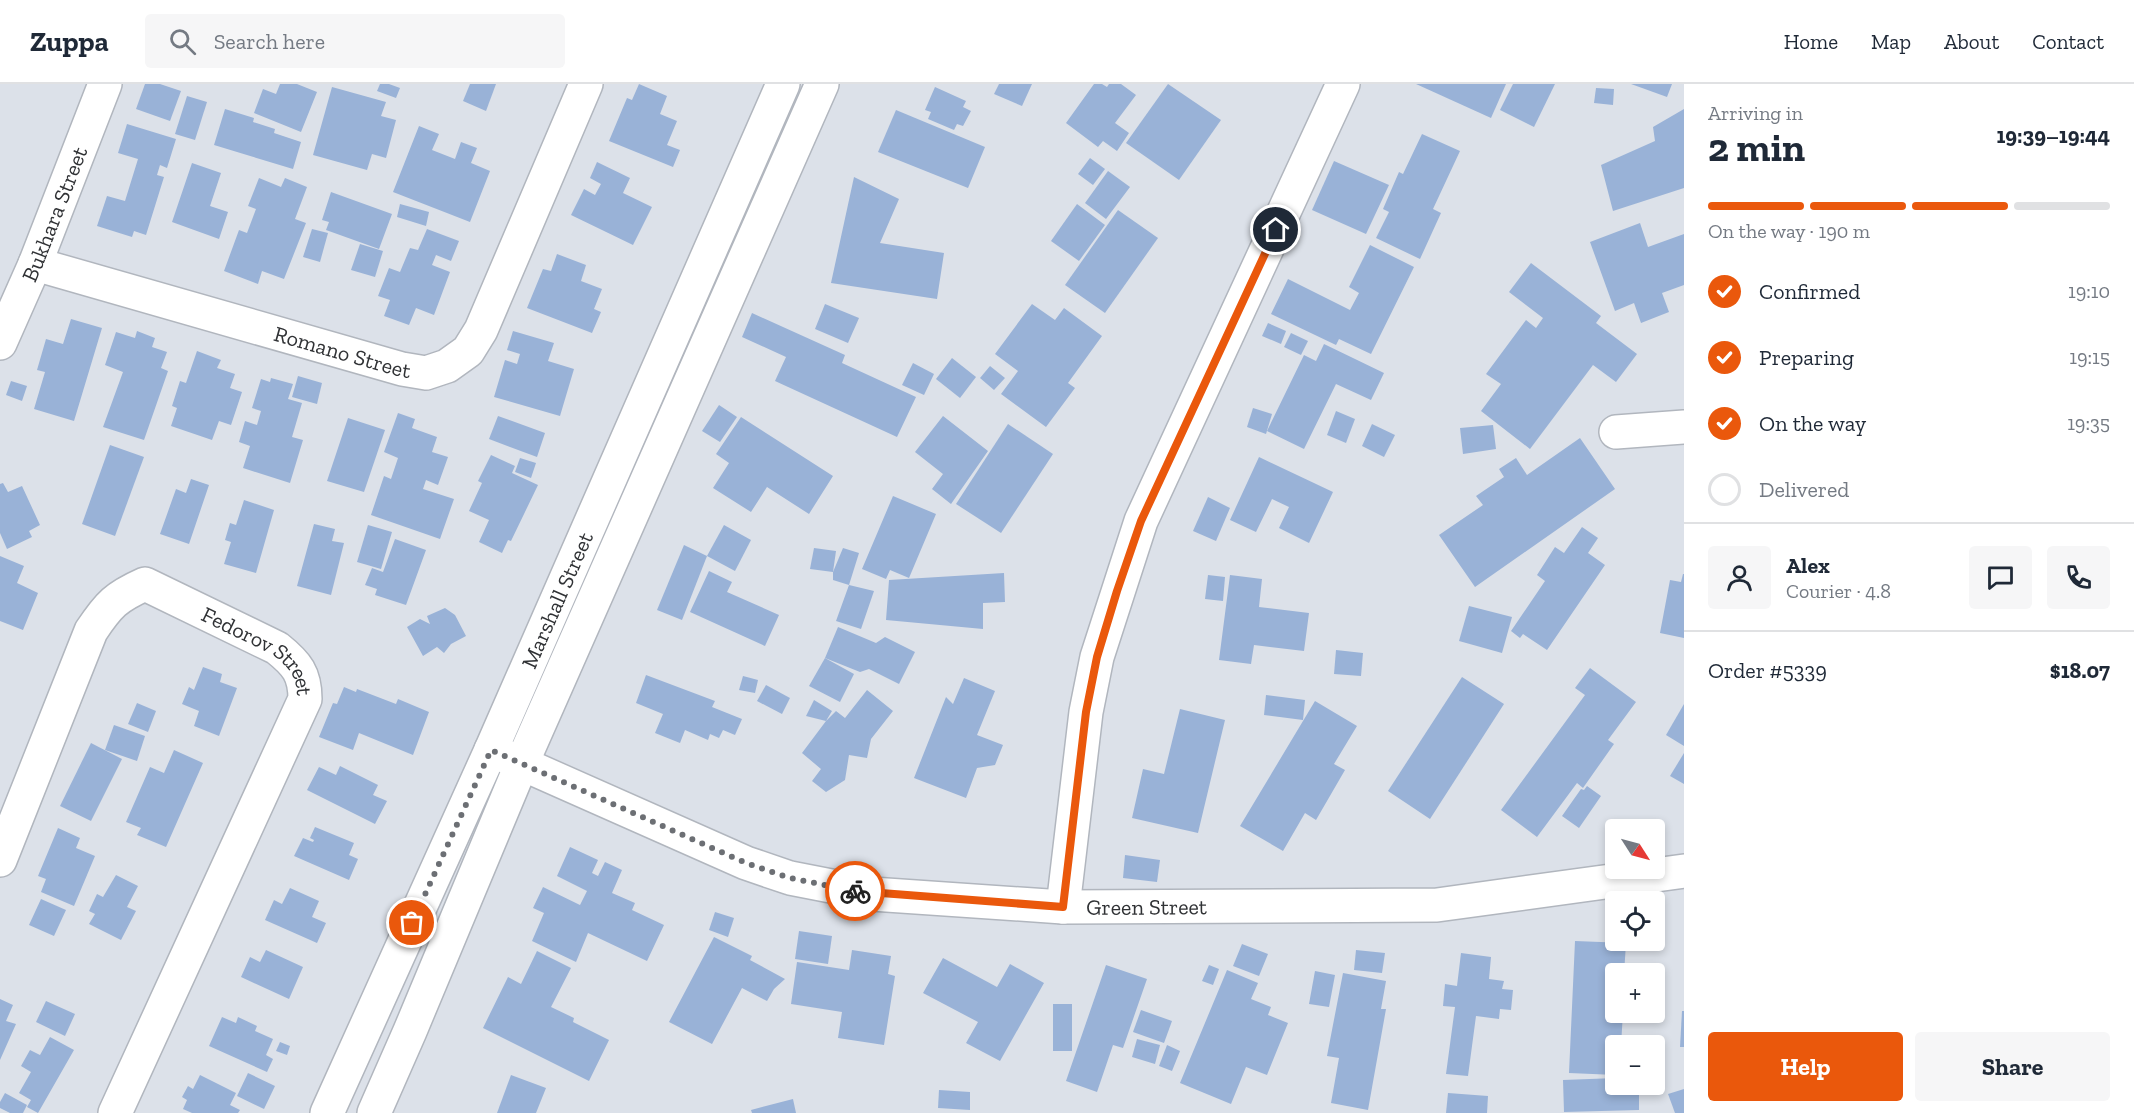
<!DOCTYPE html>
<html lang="en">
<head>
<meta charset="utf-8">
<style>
  body { margin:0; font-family:"Zilla Slab",serif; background:#f6f6f7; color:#1f2937; height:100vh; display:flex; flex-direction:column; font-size:22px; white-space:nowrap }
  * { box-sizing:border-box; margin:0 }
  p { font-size:20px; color:#747a83 }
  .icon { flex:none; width:33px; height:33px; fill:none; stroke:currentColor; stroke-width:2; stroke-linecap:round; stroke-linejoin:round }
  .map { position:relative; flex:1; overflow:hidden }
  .drawer { display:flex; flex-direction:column; background:#fff; width:450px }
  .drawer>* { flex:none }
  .needle { width:39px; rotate:126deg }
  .controls { position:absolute; left:1605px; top:735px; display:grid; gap:12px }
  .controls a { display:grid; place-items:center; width:60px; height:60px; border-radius:6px; background:#fff; box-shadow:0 3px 9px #0003; font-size:30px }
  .pin { position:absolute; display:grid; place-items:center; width:51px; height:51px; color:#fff; margin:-26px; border:3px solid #fff; border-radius:50%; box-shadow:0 2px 6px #0007 }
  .courier { position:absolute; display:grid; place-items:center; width:60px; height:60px; margin:-30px; border:4px solid #ea580c; border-radius:50%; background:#fff; color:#222; box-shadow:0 2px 8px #0007 }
  .summary em { font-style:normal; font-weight:800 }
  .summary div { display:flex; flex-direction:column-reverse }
  .summary { display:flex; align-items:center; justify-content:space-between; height:102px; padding:0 24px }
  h1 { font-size:39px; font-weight:800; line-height:45px }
  .bar { display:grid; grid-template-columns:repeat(4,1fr); gap:9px 6px; align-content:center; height:72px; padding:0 24px }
  .bar i { height:8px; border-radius:4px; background:#e0e1e3 }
  .bar .on { background:#ea580c }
  .bar p { grid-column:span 4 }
  .line { display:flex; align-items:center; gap:15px; padding:0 24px; border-top:2px solid #e0e1e3 }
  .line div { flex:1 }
  .round { display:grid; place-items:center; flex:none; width:63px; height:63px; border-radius:6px; background:#f6f6f7 }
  ol { padding:0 24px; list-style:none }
  li { display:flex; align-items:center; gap:18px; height:66px }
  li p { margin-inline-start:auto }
  li .icon { padding:6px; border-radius:50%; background:#ea580c; color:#fff; stroke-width:4 }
  li:last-child { color:#747a83 }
  li i { width:33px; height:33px; border:3px solid #e0e1e3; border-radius:50% }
  .primary-button { display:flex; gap:12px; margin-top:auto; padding:12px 24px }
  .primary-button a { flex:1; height:69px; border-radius:6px; background:#ea580c; color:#fff; font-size:24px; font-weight:800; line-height:69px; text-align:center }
  .primary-button a+a { background:#f6f6f7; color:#1f2937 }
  header { display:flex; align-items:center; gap:36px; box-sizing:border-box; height:84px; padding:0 30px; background:#fff; border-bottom:2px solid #e0e1e3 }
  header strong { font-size:28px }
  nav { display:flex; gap:33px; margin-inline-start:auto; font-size:21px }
  .search { width:420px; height:54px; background:#f6f6f7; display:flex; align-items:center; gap:15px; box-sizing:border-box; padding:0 21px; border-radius:6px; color:#747a83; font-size:22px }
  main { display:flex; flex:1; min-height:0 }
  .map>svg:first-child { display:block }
  .building { fill:#99b2d7 }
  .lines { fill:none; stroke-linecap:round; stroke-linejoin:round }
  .minor-casing { stroke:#b1b6be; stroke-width:36 }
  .minor { stroke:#fff; stroke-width:33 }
  .done { stroke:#6c6f74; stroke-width:6; stroke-dasharray:0 10.8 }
  .route { stroke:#ea580c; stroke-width:8 }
  .labels { text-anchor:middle; stroke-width:4.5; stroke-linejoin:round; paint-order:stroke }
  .street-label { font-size:22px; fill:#303235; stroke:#dce1e9 }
</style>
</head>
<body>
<header>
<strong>Zuppa</strong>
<div class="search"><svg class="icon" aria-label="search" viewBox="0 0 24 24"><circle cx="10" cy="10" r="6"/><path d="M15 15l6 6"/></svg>Search here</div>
<nav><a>Home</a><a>Map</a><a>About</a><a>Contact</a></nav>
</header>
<main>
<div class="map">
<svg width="1684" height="1029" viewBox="0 0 1684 1029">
  <rect width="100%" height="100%" fill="#dce1e9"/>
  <g class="building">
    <path d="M145,0H160L181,7L170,37L136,25Z"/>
    <path d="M280,0H297L317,8L301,48L254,29L263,5L276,10Z"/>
    <path d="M380,0H389L400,4L396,14L377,7Z"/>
    <path d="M470,0H496L486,27L463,17Z"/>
    <path d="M639,0L667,12L660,30L677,37L667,61L680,66L673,83L609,57L627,14L632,16Z"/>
    <path d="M999,0H1032L1022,22L994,10Z"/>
    <path d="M1094,0H1102L1107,3L1109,0H1121L1136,11L1115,39L1129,49L1117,67L1103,57L1098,63L1066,39Z"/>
    <path d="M1168,0L1221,36L1179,96L1126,59Z"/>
    <path d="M1416,0H1506L1491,34Z"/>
    <path d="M1513,0H1555L1534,43L1500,26Z"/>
    <path d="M1631,0H1672L1667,13Z"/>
    <path d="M332,3L386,18L381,32L396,36L386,74L372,70L367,86L313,71Z"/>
    <path d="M935,3L966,17L963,23L971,27L963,42L957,40L954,46L928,35L931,28L925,26Z"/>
    <path d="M1596,4L1614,5L1613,21L1594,19Z"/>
    <path d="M187,12L207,18L195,56L175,50Z"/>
    <path d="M225,25L254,34L253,38L275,45L274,49L301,58L293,85L214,61Z"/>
    <path d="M1684,25V104L1613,127L1601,81L1655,57L1653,43Z"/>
    <path d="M896,26L985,63L968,104L878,68Z"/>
    <path d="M127,40L176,55L167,84L160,81L157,91L164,93L146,151L134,147L132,153L97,142L107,112L125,117L138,75L118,69Z"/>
    <path d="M419,42L439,50L432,66L455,75L461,58L477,64L471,79L490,87L470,138L393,108Z"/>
    <path d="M1422,50L1460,67L1433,125L1441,129L1420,175L1376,154L1389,128L1383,125L1399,88L1403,90Z"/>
    <path d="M1090,74L1105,85L1093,101L1078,90Z"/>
    <path d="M1334,77L1389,101L1366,150L1312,126Z"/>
    <path d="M597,78L630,94L623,109L652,123L633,161L571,131L584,105L595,111L601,100L590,94Z"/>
    <path d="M192,79L221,89L210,122L228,128L219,155L172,138Z"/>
    <path d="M1108,87L1130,103L1106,135L1085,119Z"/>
    <path d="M854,93L899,115L880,159L944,169L937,215L831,199Z"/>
    <path d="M259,94L281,103L285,94L307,103L295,135L306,139L284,195L262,187L258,200L224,187L239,146L247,149L256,125L248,122Z"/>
    <path d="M331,108L392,130L379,165L326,146L329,138L322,136Z"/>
    <path d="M400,120L429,128L426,142L397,133Z"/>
    <path d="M1077,120L1105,141L1079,177L1051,157Z"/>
    <path d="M1118,126L1158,154L1105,229L1065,201Z"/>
    <path d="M1640,139L1648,163L1684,150V201L1662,209L1669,228L1641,239L1634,219L1615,227L1590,158Z"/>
    <path d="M312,145L328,149L320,178L303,173Z"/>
    <path d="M427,145L459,157L451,177L436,171L432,181L450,188L434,231L416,224L409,241L384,232L390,216L378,212L389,184L400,188L410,164L418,166Z"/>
    <path d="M360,160L383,167L375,193L351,186Z"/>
    <path d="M1370,161L1414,183L1371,270L1339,255L1336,261L1271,230L1288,195L1350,226L1359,209L1349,203Z"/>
    <path d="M557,170L586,181L581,197L602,205L594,225L601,228L592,249L527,224L543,185L551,187Z"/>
    <path d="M1531,179L1601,232L1596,239L1637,270L1616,298L1593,281L1530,365L1481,327L1501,300L1486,290L1526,236L1536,244L1543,234L1509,208Z"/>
    <path d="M825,220L859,234L848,259L815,245Z"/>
    <path d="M1032,220L1055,236L1064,224L1102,252L1068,299L1075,304L1046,343L1001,310L1018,287L995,270Z"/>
    <path d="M752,229L845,271L842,279L916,313L897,353L775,297L786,273L742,253Z"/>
    <path d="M71,235L102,244L74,337L34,325L45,288L37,286L46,255L63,260Z"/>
    <path d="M1268,239L1286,247L1281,260L1262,252Z"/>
    <path d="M137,247L155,254L152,263L167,268L161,284L168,287L144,356L103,343L123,288L105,281L116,248L135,254Z"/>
    <path d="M513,247L554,259L548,277L574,285L560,332L494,313L505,276L517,280L520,270L507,266Z"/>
    <path d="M1291,249L1308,257L1301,271L1284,263Z"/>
    <path d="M1324,260L1384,289L1371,316L1336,300L1304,365L1267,347L1304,271L1316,277Z"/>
    <path d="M197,267L221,276L217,284L235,290L230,304L242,308L231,341L219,337L212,356L171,342L177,324L172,322L180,297L186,299Z"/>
    <path d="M952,274L976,293L960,314L936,295Z"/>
    <path d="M913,279L934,290L924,311L902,301Z"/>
    <path d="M990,282L1005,294L994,306L980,294Z"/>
    <path d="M298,292L322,299L317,320L292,313Z"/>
    <path d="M271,294L293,300L288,315L302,319L292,353L303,356L290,399L243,384L250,362L239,358L245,337L257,341L261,327L252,324L261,295L270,298Z"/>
    <path d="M11,297L27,302L22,317L6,311Z"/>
    <path d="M719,321L737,333L720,358L702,347Z"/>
    <path d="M1253,324L1272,330L1266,350L1247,343Z"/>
    <path d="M1336,327L1355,335L1346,359L1327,351Z"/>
    <path d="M398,329L415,335L412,344L437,353L432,368L448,373L438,401L426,396L423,405L454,415L440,455L371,431L384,392L391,395L398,374L384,368Z"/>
    <path d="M498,332L545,349L537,373L489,355Z"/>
    <path d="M943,332L988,367L951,420L932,405L943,390L915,368Z"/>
    <path d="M741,333L833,392L809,430L767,403L751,428L713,404L729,379L716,370Z"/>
    <path d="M348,334L385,346L364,408L327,397Z"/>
    <path d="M1008,340L1053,370L1001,449L956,420Z"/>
    <path d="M1372,340L1395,351L1384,373L1362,362Z"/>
    <path d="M1493,341L1496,365L1463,370L1460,344Z"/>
    <path d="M1580,354L1615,405L1475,503L1439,451L1483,421L1476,412L1504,393L1499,385L1516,374L1527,391Z"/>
    <path d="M110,361L144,373L115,452L82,440Z"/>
    <path d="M491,371L515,382L512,389L538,401L511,457L508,456L502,469L479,458L489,436L469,427L482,399L478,397Z"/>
    <path d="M1259,373L1333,408L1309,459L1279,444L1289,423L1272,415L1256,448L1230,436Z"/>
    <path d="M520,374L536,379L531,394L515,388Z"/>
    <path d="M191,395L209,401L189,460L160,450L176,405L186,409Z"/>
    <path d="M3,399L8,408L22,402L40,441L29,447L32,453L7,465L0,449V400Z"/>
    <path d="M893,412L936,430L909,494L890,486L886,495L862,485Z"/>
    <path d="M1208,413L1230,424L1216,457L1193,447Z"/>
    <path d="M244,416L274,426L256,489L224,480L231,458L225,456L230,439L236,441Z"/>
    <path d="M314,440L335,445L332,457L344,459L331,511L297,502Z"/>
    <path d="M368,441L392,448L381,485L357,478Z"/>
    <path d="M724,441L751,456L735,487L707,472Z"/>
    <path d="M1582,443L1598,454L1588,469L1605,481L1547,566L1523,550L1520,554L1511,547L1545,497L1537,491L1555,463L1564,469Z"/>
    <path d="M395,455L426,466L406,521L375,511L377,505L365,501L372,484L383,488Z"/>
    <path d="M684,461L707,472L682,536L657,526Z"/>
    <path d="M814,464L836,467L833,488L810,485Z"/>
    <path d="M843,464L859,469L849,501L874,507L861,545L836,537L849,501L833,496V488Z"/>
    <path d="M0,472L24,482L17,499L38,509L23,546L0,537Z"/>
    <path d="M709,487L732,498L727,508L779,531L765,562L690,528Z"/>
    <path d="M1004,489L1005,518L983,519V545L886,536L889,496Z"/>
    <path d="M1683,490H1684V554L1660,549L1670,496L1681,498Z"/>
    <path d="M1208,491L1225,493L1223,517L1205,515Z"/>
    <path d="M1230,491L1262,495L1259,523L1309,529L1304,567L1254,561L1251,580L1219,576Z"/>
    <path d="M1469,522L1512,533L1502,569L1459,557Z"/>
    <path d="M445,524L455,531L466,552L451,560L444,569L437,563L423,572L407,543L420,535L430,540L427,532Z"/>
    <path d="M838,543L876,559L885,553L915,568L899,600L869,585L860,588L825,574Z"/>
    <path d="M1336,566L1363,569L1361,592L1334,590Z"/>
    <path d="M825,574L854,590L840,618L809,602Z"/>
    <path d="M203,583L222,590L220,598L237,604L219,652L194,642L199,627L182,620L189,603L194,606Z"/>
    <path d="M1590,584L1636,618L1608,656L1614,660L1583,704L1577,699L1537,753L1501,726L1585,611L1575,604Z"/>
    <path d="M646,591L715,617L712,623L742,635L735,651L723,646L719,654L710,650L708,656L685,646L680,659L655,649L663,630L636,619Z"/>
    <path d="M743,592L758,596L755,609L739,606Z"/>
    <path d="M1462,593L1504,620L1430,735L1388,707Z"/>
    <path d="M964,594L995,607L977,651L1003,661L995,681L977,684L966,714L914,694L946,613L953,620Z"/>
    <path d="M766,601L790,614L782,630L757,617Z"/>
    <path d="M344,603L356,608L357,605L396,620L398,615L429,628L413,671L359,649L353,666L319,653L333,619L337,620Z"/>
    <path d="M867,606L893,627L871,655L867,674L849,671L845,696L826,708L812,697L821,685L802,669L826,637L806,632L814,616L832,627L826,637L836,627L845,634Z"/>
    <path d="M1266,611L1305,616L1303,636L1264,631Z"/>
    <path d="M1315,617L1357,642L1334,680L1345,686L1316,736L1305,729L1283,767L1240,742Z"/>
    <path d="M137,619L156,627L148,648L128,640Z"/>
    <path d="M1684,620V662L1666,651Z"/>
    <path d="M1180,625L1225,636L1198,749L1132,734L1143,685L1164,690Z"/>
    <path d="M114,641L145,652L137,677L105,666Z"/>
    <path d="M91,659L122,675L91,737L60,722Z"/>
    <path d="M174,666L203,679L166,763L137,751L141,744L126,738L150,683L164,689Z"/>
    <path d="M1684,669V700L1670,692Z"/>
    <path d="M340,682L378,701L373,711L387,717L375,740L307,706L319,683L336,691Z"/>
    <path d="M1587,702L1601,712L1579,744L1562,732L1581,705L1584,706Z"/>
    <path d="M315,743L354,759L349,771L358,775L349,796L294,772L303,754L313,758L314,756L310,754Z"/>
    <path d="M58,744L80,754L76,764L95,772L74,822L41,808L46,795L38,792Z"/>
    <path d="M570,763L598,776L592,789L598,792L605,778L622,786L612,809L635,819L632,826L664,841L647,877L588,849L576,878L532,857L544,829L533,824L543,803L580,821L587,807L557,792Z"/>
    <path d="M1125,771L1160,776L1157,798L1123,794Z"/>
    <path d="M116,791L138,802L127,823L136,827L121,856L89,840L95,830L89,827L97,810L103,813Z"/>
    <path d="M290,804L319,817L312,833L326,839L317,859L265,836L274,816L282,820Z"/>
    <path d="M41,815L66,826L54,852L29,841Z"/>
    <path d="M715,828L734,834L728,853L709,846Z"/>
    <path d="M799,847L832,852L828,880L795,875Z"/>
    <path d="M714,853L752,872L750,876L785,895L774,905L767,917L742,904L712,960L669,938Z"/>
    <path d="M1575,857L1626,859L1624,890H1616V928H1623L1621,962H1616V991L1569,989Z"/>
    <path d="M1242,860L1268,870L1259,892L1233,882Z"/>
    <path d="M266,866L303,883L289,915L241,893L250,873L260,878Z"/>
    <path d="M852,866L891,872L888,890L895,892L884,961L838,954L842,928L791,920L797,878L849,886Z"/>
    <path d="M1356,866L1385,869L1382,889L1354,886Z"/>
    <path d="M537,867L571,884L551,923L574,934L573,938L609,956L589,997L483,944L508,893L521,900Z"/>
    <path d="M1461,869L1491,873L1489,895L1504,897L1502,905L1513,906L1511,926L1500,925L1499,935L1476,932L1468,992L1446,990L1455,923L1443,922L1445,900L1457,902Z"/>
    <path d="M943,874L997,903L1010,880L1044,899L1000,977L966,959L978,938L923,909Z"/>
    <path d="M1106,881L1147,895L1123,964L1113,961L1097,1008L1066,997Z"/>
    <path d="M1209,881L1219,885L1213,901L1202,897Z"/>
    <path d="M1227,886L1258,899L1251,915L1271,923L1268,931L1288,939L1267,991L1246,983L1231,1020L1180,999Z"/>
    <path d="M1315,887L1335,891L1329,923L1309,920Z"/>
    <path d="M1343,889L1386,897L1381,925H1386L1368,1026L1331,1019L1339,974L1327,972Z"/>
    <path d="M0,915L13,921L6,937L16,940L0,976Z"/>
    <path d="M46,917L75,930L65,952L36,938Z"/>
    <rect x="1053" y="920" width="19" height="47"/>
    <path d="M1141,926L1172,937L1164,959L1133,948Z"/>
    <path d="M1682,927H1684V963H1680Z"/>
    <path d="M222,933L236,939L238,933L257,942L255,947L273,955L266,971L273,975L267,988L209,962Z"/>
    <path d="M50,953L74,966L38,1029L27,1023L31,1016L19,1009L31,988L21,982L30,966L40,971Z"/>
    <path d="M1137,955L1160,961L1155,980L1132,973Z"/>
    <path d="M280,958L290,962L287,971L276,967Z"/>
    <path d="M1167,961L1180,967L1172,987L1159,982Z"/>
    <path d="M248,989L275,1002L264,1025L237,1012Z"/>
    <path d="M200,991L236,1009L230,1021L240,1026L238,1029H192L183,1025L187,1016L182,1013L188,1002L193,1005Z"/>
    <path d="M511,991L546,1004L536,1029H497Z"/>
    <path d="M1616,994V1000H1639V1026L1564,1028L1563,996Z"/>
    <path d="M1684,1005V1029H1675L1668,1010Z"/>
    <path d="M939,1006L970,1008V1026L938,1024Z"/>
    <path d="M5,1009L27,1021L23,1029H10L0,1024V1018Z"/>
    <path d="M1448,1009L1488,1012L1487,1029H1446Z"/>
    <path d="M793,1015L796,1029H752L751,1026Z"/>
  </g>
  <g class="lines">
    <g class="minor-casing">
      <g id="minor">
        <path id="s1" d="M35,180L402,285L426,289L447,282L468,267L481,246L586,0"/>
        <path id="s2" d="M0,259L35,180L105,0"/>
        <path d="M1616,348L1684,343"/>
        <path id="s3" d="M491,666L746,779L790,794L872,810L1063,823L1437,821L1684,787"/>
        <path id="s4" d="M0,776L91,547C109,520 116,513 145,500L277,564C297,580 305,590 305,615L115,1029"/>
        <path d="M1063,823L1086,628L1097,573L1141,437L1343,0"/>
        <path id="s5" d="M327,1029L491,666L783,0"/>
        <path d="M374,1029L410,947L522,679L822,0"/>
      </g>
    </g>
    <use href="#minor" class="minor"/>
  </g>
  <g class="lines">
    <path class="done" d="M412,839L491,666L746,779L790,794L855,807"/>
    <path class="route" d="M855,807L1063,823L1086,628L1097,573L1117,507L1141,437L1276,146"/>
  </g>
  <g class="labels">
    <g class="street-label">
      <text dy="8" stroke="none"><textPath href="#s2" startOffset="140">Bukhara Street</textPath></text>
      <text dy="8" stroke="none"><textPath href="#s1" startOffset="320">Romano Street</textPath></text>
      <text dy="8" stroke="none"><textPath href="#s5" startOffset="562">Marshall Street</textPath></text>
      <text dy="8" stroke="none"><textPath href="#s4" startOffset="454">Fedorov Street</textPath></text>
      <text dy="8" stroke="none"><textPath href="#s3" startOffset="684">Green Street</textPath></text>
    </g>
  </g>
</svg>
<div class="controls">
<a><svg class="needle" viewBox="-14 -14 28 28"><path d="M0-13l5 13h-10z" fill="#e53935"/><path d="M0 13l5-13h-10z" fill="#747a83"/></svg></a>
<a><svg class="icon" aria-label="locate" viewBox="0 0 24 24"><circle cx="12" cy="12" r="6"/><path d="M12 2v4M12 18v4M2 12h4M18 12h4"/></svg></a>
<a>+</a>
<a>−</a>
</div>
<div class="pin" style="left:412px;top:839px;background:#ea580c"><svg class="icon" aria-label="bag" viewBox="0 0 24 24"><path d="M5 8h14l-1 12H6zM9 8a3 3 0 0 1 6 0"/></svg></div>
<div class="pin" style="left:1276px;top:146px;background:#1f2937"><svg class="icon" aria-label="home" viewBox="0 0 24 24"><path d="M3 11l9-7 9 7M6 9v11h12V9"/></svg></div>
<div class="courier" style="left:855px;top:807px"><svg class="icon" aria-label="bike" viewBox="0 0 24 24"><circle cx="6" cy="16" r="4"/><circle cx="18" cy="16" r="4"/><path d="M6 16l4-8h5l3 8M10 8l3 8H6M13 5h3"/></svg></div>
</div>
<section class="drawer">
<div class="summary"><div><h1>2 min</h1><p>Arriving in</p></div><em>19:39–19:44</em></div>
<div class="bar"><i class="on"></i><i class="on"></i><i class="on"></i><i></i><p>On the way · 190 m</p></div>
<ol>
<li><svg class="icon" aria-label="check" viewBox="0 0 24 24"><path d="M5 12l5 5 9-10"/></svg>Confirmed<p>19:10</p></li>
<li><svg class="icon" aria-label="check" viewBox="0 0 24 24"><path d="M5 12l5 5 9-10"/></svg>Preparing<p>19:15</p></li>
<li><svg class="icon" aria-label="check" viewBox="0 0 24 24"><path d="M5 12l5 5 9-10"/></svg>On the way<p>19:35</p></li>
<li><i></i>Delivered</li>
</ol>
<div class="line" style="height:108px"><a class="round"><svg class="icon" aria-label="person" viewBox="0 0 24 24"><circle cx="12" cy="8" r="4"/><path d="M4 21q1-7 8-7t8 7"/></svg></a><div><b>Alex</b><p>Courier · 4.8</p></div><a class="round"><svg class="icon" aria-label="chat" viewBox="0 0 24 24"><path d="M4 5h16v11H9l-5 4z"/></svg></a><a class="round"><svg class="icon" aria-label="phone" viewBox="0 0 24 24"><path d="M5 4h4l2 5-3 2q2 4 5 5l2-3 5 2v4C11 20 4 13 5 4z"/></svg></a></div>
<div class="line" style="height:78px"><div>Order #5339</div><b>$18.07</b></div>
<div class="primary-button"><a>Help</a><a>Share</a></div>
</section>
</main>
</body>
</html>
